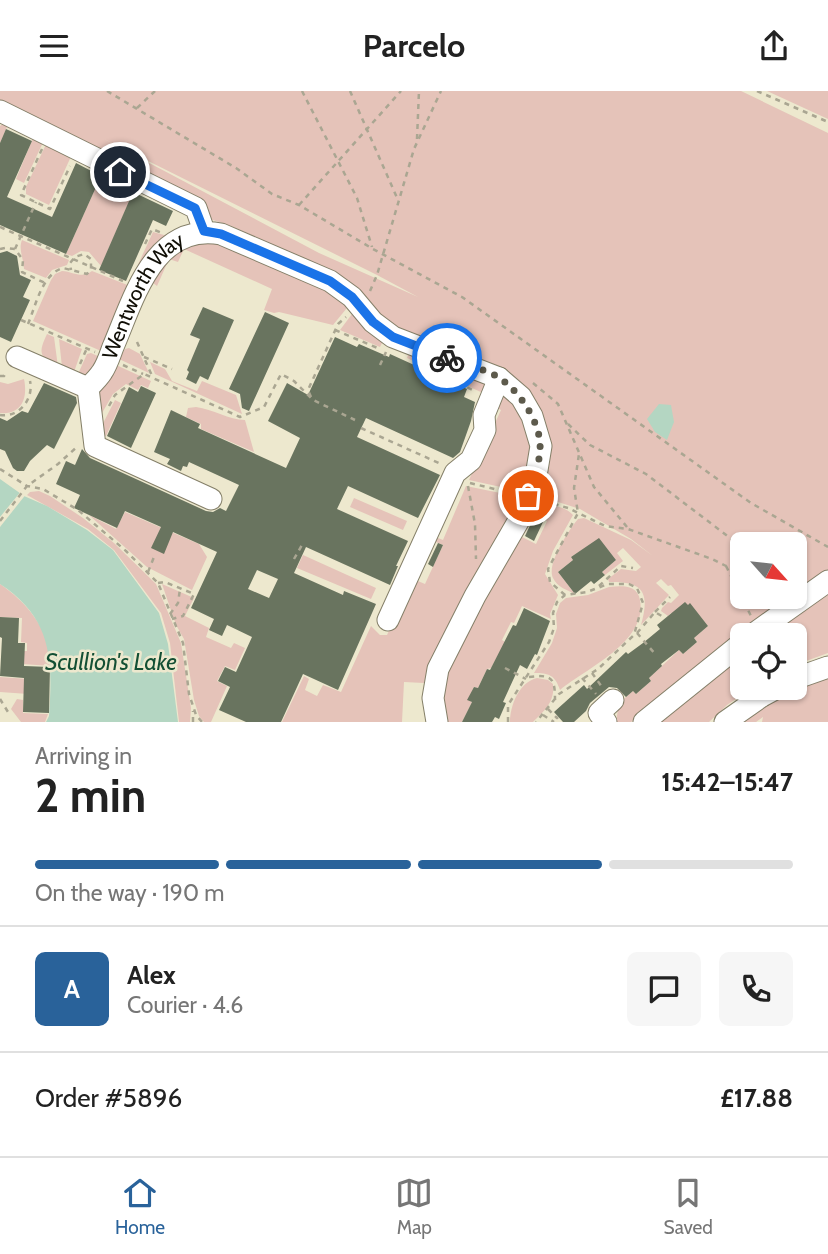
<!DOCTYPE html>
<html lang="en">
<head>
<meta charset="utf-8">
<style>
  body { margin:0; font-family:Cabin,sans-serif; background:#f6f6f6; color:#222; height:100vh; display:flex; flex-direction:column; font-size:26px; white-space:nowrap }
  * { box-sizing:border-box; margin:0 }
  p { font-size:23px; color:#767676 }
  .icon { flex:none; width:38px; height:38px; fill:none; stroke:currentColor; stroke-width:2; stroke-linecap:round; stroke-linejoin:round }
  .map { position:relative; height:631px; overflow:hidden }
  .sheet { display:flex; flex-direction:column; background:#fff; flex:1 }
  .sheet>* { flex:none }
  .needle { width:46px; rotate:117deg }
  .controls { position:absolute; left:730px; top:441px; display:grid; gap:14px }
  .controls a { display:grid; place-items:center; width:77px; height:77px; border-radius:10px; background:#fff; box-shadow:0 2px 5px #0004; font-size:35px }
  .pin { position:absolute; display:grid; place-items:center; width:60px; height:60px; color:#fff; margin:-30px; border:4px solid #fff; border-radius:50%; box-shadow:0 2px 7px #0007 }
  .courier { position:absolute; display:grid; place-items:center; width:70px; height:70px; margin:-35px; border:5px solid #1a73e8; border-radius:50%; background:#fff; color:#222; box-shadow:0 2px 9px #0007 }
  .summary em { font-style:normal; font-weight:700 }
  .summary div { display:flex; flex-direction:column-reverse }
  .summary { display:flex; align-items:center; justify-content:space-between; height:119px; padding:0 35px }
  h1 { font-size:46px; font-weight:700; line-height:52px }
  .bar { display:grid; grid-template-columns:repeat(4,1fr); gap:10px 7px; align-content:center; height:84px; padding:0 35px }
  .bar i { height:9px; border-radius:5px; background:#e0e0e0 }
  .bar .on { background:#29629a }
  .bar p { grid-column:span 4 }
  .line { display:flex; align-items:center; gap:18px; padding:0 35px; border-top:2px solid #e0e0e0 }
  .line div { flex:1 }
  .round { display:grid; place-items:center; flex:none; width:74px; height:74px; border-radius:10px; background:#f6f6f6 }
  header { display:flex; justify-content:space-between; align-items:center; height:91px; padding:0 35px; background:#fff; font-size:32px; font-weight:700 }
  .tab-bar { display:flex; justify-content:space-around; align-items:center; height:98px; border-top:2px solid #e0e0e0; background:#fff; font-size:19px; color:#767676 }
  .tab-bar a { display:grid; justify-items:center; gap:4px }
  .tab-bar .on { color:#29629a }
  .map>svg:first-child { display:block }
  .green { fill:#e5c3b9; fill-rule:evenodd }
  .water { fill:#b4d6c2 }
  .pier { fill:#ede8ce }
  .building { fill:#69745f; fill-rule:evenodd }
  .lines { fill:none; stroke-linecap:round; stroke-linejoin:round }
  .minor-casing { stroke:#847f68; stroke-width:23 }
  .path { stroke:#aaa692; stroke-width:2.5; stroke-dasharray:5 5; stroke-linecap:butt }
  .minor { stroke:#fff; stroke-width:21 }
  .minor-bridge-casing { stroke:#847f68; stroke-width:23; stroke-linecap:butt }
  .minor-bridge { stroke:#fff; stroke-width:21 }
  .done { stroke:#5d5a4c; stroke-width:7; stroke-dasharray:0 12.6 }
  .route { stroke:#1a73e8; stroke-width:9 }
  .labels { text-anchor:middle; stroke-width:5; stroke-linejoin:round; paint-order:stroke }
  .street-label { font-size:21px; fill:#100e06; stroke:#ede8ce }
  .water-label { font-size:23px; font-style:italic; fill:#134f34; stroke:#ede8ce }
</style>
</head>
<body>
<header><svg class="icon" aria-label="menu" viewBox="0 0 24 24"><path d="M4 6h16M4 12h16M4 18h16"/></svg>Parcelo<svg class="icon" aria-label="share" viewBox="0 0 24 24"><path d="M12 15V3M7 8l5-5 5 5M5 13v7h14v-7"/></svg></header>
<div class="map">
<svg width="828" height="631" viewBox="0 0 828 631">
  <rect width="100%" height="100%" fill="#ede8ce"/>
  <g class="green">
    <path d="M0,0H741L828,42V480L795,502L794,453H742V506H789L735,544L736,546L631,631H616L619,612L633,600L636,603L651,590L649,587L679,559L683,563L697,551L694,547L708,535L690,513L674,525L671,522L668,525L661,520L662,517L668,511L671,512L679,504L671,494L668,495L661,488L656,492L669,504L641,534C650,502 644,490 609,491L608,488L621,478L636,480L641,476L623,457L617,462L623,470L605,484L602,481L616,469L599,448L571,466L573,469L558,481L575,503C567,499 557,496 553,487C546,473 569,439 578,428L584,427L631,449L653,465L631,448L580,418L536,404L544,382L524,301L408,247L294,163L231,135L210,128L0,15ZM104,48L377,184L418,206L319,162Z"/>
    <path d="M767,0H828V28Z"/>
    <path d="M9,29L46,45L24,92L16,88L33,47L7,36L0,52V35Z"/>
    <path d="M48,49L73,61L49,114L26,103V96Z"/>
    <path d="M104,78L136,95L101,175L89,161L81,160L72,165L66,163Z"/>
    <path d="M185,139L130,191L153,141L164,144Z"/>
    <path d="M22,149L69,169L67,174L52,179L46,187L24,178C24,168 18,159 22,149Z"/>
    <path d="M205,149L267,169L351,212L333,234L279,221L274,222L264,219L272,198L184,158L178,171L169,168L157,195L152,191L172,160Z"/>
    <path d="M62,180C74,181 82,188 92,180L130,195L101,260L33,230L51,189L55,183Z"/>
    <path d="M355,219L384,248L380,256L340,239Z"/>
    <path d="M47,243L54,246L58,276C39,266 38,262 47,243Z"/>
    <path d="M59,248L82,258L74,281L62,276Z"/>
    <path d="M129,257L140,263L149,282L119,268L125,258Z"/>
    <path d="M409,261L486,288L485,303L407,267Z"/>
    <path d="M91,262L102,267L88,286L78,283L87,263Z"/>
    <path d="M150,271L165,278L172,290L197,300L202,290L236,304L242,323L155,283Z"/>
    <path d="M114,273L151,290L148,297L141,294L138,299L126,293L113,303L98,329V302Z"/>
    <path d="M24,288C28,307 22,324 0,322V291L8,293Z"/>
    <path d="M496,304L513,306L534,353L524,401L469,389L501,319L492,314Z"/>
    <path d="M115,309L121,312L106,345L97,344Z"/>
    <path d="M196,316C213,318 229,329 245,329L254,361L201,338V333L186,326L188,317Z"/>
    <path d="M466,395L515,405L516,414L442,550L424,592L404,591L402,631H282L304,585L309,588L305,599L317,605L323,594L341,601L371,535L380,544H387L413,488L425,493L443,454L431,449L433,445L443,449Z"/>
    <path d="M39,400L50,405L83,427L114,452L156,493L181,552L191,617L190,631H179L170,552L161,522L114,459L88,438L27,404L30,401Z"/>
    <path d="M354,407L407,430L403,439L350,416Z"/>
    <path d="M535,414C548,414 564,414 573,424L553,460L545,483L558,504L550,523L551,528L522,515L514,532L511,531L502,549L505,551L491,577L487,578L478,597L474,596L468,609L472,611L462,631H444L441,617L449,568L520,445L536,453L547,430L532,423Z"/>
    <path d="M125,421L199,453L207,466L192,499L147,476L89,424L116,438Z"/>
    <path d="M303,464L376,497L371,508L297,477Z"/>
    <path d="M0,493C19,506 38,525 46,548C50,556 50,566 51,575L22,573L23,560H27V552L21,551L22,527L0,526Z"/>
    <path d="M162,493L194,507L185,525L209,537L206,546L231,557L234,552L245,557L235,579L225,575L217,590L227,595L211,631H204L199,625L194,609L184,548L176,534Z"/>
    <path d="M609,496C621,495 637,493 640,509C648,551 585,578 560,599C555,584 549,582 534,582L552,552L557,537L556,523L560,512L566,507L588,504Z"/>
    <path d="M828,496V562L795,574L794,544H767Z"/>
    <path d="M742,557V597H752L727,614L709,631H654Z"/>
    <path d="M828,584V631H762L763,626L756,631H741L792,599Z"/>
    <path d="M0,586L29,588L28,603L0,601Z"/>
    <path d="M537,587L548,589L553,593C555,611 545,619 533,631H510C510,615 519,591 537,587Z"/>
    <path d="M17,608L23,609V622L48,623L45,631H21L11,618Z"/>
  </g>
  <g class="water">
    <path d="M659,313L671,314L674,331L667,349L655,341L647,328Z"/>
    <path d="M0,388L24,405L47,415L87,439L113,459L159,522L168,553L178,631H46L49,625C53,568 52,527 0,493Z"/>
  </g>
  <path class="pier" d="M22,399L27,402L0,436V426Z"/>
  <g class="building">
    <path d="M6,38L32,50L7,106L52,126L76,72L101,85L66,163L0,134V52Z"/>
    <path d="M133,101L173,120L166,135L153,129L126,190L99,179Z"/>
    <path d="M7,160L17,165L20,184L31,189L23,206L30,209L11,251L0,246V162Z"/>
    <path d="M203,216L234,229L208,289L200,285L196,293L186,288L189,281L187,279L200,248L190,244Z"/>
    <path d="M265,221L289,232L249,320L242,317L240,303L229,298Z"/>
    <path d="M335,246L357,256L359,253L389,266L390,263L467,298L464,306L475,311L471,330L460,361L453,367L366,327L357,346L440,384L418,427L348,395L337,418L408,450L396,475H398L390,494L306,456L294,482L343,504L344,500L376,513L338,599L303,583L281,631H246L219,619L230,596L218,590L225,576L236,581L252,546L227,534L222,545L209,539L214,528L191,517L217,461L173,441L164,463L151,457L161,436L125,420L117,437L74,417L80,404L56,393L66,370L75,374L82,358L90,367L206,420L213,421L220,417L226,420L239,394L189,371L187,376L183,375L181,380L167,373L170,368L154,361L171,319L200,333L198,337L286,377L300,347L268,330L287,292L308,304ZM257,479L278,488L269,507L248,498Z"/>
    <path d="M44,292L76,306L77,312L54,358L47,354L30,370L24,380H17L13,377L5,360L0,358V327L7,330L22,320L28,322Z"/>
    <path d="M141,295L156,302L131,357L107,345L129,296L138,301Z"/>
    <path d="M534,426L543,431L534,450L525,445Z"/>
    <path d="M599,447L616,469L602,481L605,484L594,493L591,490L575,503L558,481L573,469L571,466Z"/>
    <path d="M438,452L443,454L433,476L428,473Z"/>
    <path d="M685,511L688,514L690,512L708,535L694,547L697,551L683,563L679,559L661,573L662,575L649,587L651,590L636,603L633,600L626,606L617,597L609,596L590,612L586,620L574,631H563L554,621L584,594L587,598L626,561L628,563L643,552L660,538L657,534Z"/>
    <path d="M524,517L550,530L537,564L535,563L527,578L520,574L503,611L506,612L499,628L495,626L492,631H462L472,611L467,609L474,596L478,597L487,578L490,579L513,534L516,535Z"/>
    <path d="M0,526L19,527L18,552H25L24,575L50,576L49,622L23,621L24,587L0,585L2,547L0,546Z"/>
  </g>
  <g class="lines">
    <g class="minor-casing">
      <g id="minor">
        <path d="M0,20L196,117L204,140"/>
        <path id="s1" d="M17,266L88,297C93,292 99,286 102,281C107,274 110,264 113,256C134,207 154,131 221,143L330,190L352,206L373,231L393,246L499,287L521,306L532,325L541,355L536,385L519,429L475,505L438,578L433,607L437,631"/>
        <path d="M88,297L95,355L211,408"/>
        <path d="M388,529L455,382L471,369L485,339L484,324L499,287"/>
        <path d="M752,544L828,490"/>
        <path d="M794,588L828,576"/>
        <path d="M606,631L599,622L613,609"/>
        <path d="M644,631L742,552"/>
        <path d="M725,631L762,605"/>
      </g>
    </g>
    <g class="path">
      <path d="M107,0L236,77L272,103L299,114L373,158L462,206L751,412L828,456"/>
      <path d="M302,0L357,107L372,156"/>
      <path d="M350,0L398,109"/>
      <path d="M757,0L828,31"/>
      <path d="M137,17L155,0"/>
      <path d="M417,48L419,0"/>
      <path d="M42,58L21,104L50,118L70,75"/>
      <path d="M299,114L401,0"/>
      <path d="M0,136L123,190"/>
      <path d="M145,153L152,138L162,142"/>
      <path d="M0,158L5,157L15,158L23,169L22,181L45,192"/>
      <path d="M15,158L36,111"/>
      <path d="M370,200L377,184L414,58L441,0"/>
      <path d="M21,229L95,261"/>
      <path d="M28,233C36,214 42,183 63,177L87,183L91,178V168L84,163L75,166L70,172L71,179"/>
      <path d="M335,239L380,258"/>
      <path d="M137,251L153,287"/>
      <path d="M466,254L482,261"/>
      <path d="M144,266L172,278"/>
      <path d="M80,273L87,257"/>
      <path d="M123,274L143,283"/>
      <path d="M380,274L386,261"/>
      <path d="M440,284L475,300"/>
      <path d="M0,285H4L7,280"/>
      <path d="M533,292L558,313L594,396L627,436"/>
      <path d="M311,306L308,299L338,233L346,226"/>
      <path d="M109,315L115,304L144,283L240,326L264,316L281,283L294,290L313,309L355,329"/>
      <path d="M0,324C19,327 34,308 30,290"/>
      <path d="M568,333L590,354L646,383L742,456"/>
      <path d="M361,337L441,373"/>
      <path d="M0,378L27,395L43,398L78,419L126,460L158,492L183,552L189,603L196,624L202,631"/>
      <path d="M470,392L511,402"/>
      <path d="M468,395L475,433L476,468"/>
      <path d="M544,410L568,417L605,435L628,438L712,468L726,475L742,476"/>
      <path d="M0,430L27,395L58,373L78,355"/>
      <path d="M294,468L302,454"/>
      <path d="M726,475L751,525"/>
      <path d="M148,481L154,466"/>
      <path d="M158,492L165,491L194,503L183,525L172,528"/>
      <path d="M599,495L621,475L633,477"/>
      <path d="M565,504L550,491L548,478L578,422L574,397L579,363"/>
      <path d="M655,521L670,506"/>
      <path d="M170,523L178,512L180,498"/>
      <path d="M637,542L655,521L665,527"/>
      <path d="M637,542L656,564"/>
      <path d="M505,577L526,588"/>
      <path d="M592,582L602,596"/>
      <path d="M529,586C552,583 555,587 555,609"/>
      <path d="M582,587L596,603"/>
      <path d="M0,608L8,621"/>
      <path d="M548,618L557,627L558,626"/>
      <path d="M543,624L554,631"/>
      <path d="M193,631V620"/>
      <path d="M508,631V614L549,551L554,537L553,522L557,511L565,504L587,501L608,493H629L637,497L643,512L634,544L598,578L559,603L536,631"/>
    </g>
    <use href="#minor" class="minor"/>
    <g class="minor-bridge-casing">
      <path id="minor-bridge" d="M762,605L777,597"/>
    </g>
    <use href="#minor-bridge" class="minor-bridge"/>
  </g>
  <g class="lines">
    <path class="done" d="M447,267C463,273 483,277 498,286C519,299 542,333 540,358C539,375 534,390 528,405"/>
    <path class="route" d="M120,81L195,117L204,140L221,143L330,190L352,206L373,231L393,246L447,267"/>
  </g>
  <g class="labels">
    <g class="street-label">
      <text dy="7" stroke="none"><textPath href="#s1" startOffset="186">Wentworth Way</textPath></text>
    </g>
    <g class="water-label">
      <text x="111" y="579">Scullion's Lake</text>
    </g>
  </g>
</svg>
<div class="controls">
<a><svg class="needle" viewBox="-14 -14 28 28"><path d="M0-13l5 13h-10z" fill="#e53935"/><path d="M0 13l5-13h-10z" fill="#767676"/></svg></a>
<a><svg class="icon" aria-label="locate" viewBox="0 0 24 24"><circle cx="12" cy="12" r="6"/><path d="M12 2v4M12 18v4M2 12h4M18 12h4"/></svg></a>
</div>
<div class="pin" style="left:528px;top:405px;background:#ea580c"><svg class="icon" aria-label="bag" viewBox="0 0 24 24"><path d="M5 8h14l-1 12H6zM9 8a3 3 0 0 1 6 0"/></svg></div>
<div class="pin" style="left:120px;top:81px;background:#1f2937"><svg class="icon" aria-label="home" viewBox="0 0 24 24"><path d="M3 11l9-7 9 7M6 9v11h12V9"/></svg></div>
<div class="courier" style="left:447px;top:267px"><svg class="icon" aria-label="bike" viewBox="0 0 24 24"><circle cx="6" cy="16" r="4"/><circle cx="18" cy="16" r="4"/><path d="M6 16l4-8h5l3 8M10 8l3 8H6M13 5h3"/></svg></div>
</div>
<section class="sheet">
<div class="summary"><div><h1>2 min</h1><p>Arriving in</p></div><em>15:42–15:47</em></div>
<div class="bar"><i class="on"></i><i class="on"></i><i class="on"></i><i></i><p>On the way · 190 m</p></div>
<div class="line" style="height:126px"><b class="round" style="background:#29629a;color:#fff">A</b><div><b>Alex</b><p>Courier · 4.6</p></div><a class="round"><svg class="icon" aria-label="chat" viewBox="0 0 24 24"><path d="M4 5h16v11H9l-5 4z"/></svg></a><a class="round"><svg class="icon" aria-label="phone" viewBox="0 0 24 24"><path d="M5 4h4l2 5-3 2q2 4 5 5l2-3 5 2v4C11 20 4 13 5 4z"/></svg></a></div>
<div class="line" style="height:91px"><div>Order #5896</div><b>£17.88</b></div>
</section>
<nav class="tab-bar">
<a class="on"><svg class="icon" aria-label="home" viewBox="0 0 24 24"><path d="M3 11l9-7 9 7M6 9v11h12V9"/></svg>Home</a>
<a><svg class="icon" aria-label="map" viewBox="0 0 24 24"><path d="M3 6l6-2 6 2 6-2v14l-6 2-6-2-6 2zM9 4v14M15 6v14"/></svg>Map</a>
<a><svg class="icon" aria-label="saved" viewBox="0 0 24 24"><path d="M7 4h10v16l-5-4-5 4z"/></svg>Saved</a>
</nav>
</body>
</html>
